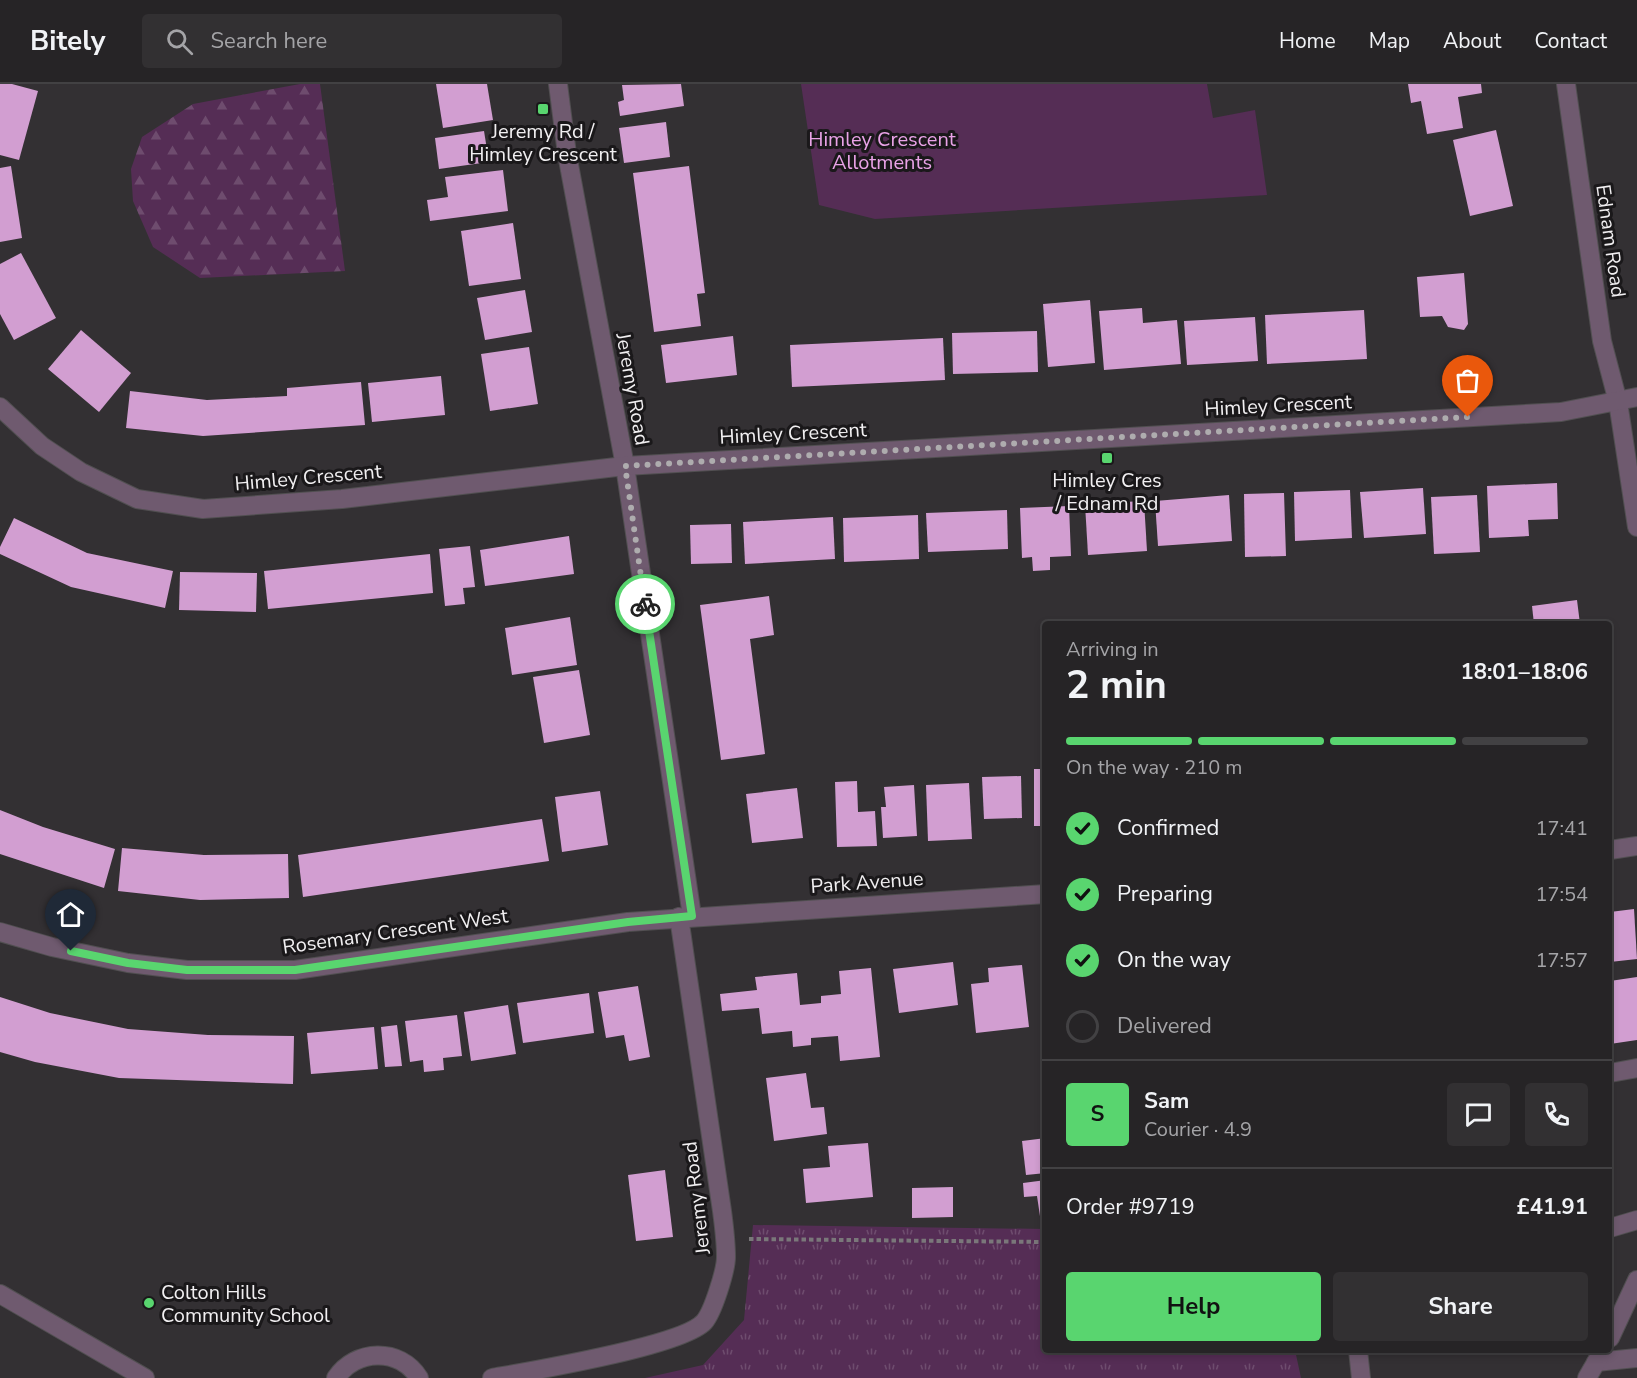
<!DOCTYPE html>
<html lang="en">
<head>
<meta charset="utf-8">
<style>
  body { margin:0; font-family:"Nunito Sans",sans-serif; background:#323032; color:#f1f3f6; height:100vh; display:flex; flex-direction:column; font-size:22px; white-space:nowrap }
  * { box-sizing:border-box; margin:0 }
  p { font-size:20px; color:#a4a4a7 }
  .icon { flex:none; width:33px; height:33px; fill:none; stroke:currentColor; stroke-width:2; stroke-linecap:round; stroke-linejoin:round }
  .map { position:relative; flex:1; overflow:hidden }
  .drawer { position:absolute; left:1042px; top:537px; width:570px; height:732px; display:flex; flex-direction:column; background:#262426; border-radius:6px; box-shadow:0 3px 9px #0003,0 0 0 2px #424143 }
  .drawer>* { flex:none }
  .pin { position:absolute; display:grid; place-items:center; width:51px; height:51px; color:#fff; margin:-62px -26px; border-radius:50% 50% 50% 0; rotate:-45deg; box-shadow:0 0 6px #0007 }
  .pin .icon { rotate:45deg }
  .courier { position:absolute; display:grid; place-items:center; width:60px; height:60px; margin:-30px; border:4px solid #59d56f; border-radius:50%; background:#fff; color:#222; box-shadow:0 2px 8px #0007 }
  .summary em { font-style:normal; font-weight:700 }
  .summary div { display:flex; flex-direction:column-reverse }
  .summary { display:flex; align-items:center; justify-content:space-between; height:102px; padding:0 24px }
  h1 { font-size:39px; font-weight:700; line-height:45px }
  .bar { display:grid; grid-template-columns:repeat(4,1fr); gap:9px 6px; align-content:center; height:72px; padding:0 24px }
  .bar i { height:8px; border-radius:4px; background:#424143 }
  .bar .on { background:#59d56f }
  .bar p { grid-column:span 4 }
  .line { display:flex; align-items:center; gap:15px; padding:0 24px; border-top:2px solid #424143 }
  .line div { flex:1 }
  .round { display:grid; place-items:center; flex:none; width:63px; height:63px; border-radius:6px; background:#323032 }
  ol { padding:0 24px; list-style:none }
  li { display:flex; align-items:center; gap:18px; height:66px }
  li p { margin-inline-start:auto }
  li .icon { padding:6px; border-radius:50%; background:#59d56f; color:#111; stroke-width:4 }
  li:last-child { color:#a4a4a7 }
  li i { width:33px; height:33px; border:3px solid #424143; border-radius:50% }
  .primary-button { display:flex; gap:12px; margin-top:auto; padding:12px 24px }
  .primary-button a { flex:1; height:69px; border-radius:6px; background:#59d56f; color:#111; font-size:24px; font-weight:700; line-height:69px; text-align:center }
  .primary-button a+a { background:#323032; color:#f1f3f6 }
  header { display:flex; align-items:center; gap:36px; box-sizing:border-box; height:84px; padding:0 30px; background:#262426; border-bottom:2px solid #424143 }
  header strong { font-size:28px }
  nav { display:flex; gap:33px; margin-inline-start:auto; font-size:21px }
  .search { width:420px; height:54px; background:#323032; display:flex; align-items:center; gap:15px; box-sizing:border-box; padding:0 21px; border-radius:6px; color:#a4a4a7; font-size:22px }
  .map>svg:first-child { display:block }
  .grass { fill:url(#grass-tufts) }
  .forest { fill:url(#forest-firs) }
  .garden { fill:#552d55 }
  .building { fill:#d29ed1 }
  .lines { fill:none; stroke-linecap:round; stroke-linejoin:round }
  .service-casing { stroke:#514f51; stroke-width:20 }
  .minor-casing { stroke:#514f51; stroke-width:20 }
  .path { stroke:#7a777a; stroke-width:4; stroke-dasharray:4.5 3; stroke-linecap:butt }
  .service { stroke:#6f5a6f; stroke-width:18 }
  .minor { stroke:#6f5a6f; stroke-width:18 }
  .done { stroke:#aeacae; stroke-width:6; stroke-dasharray:0 10.8 }
  .route { stroke:#59d56f; stroke-width:8 }
  .poi-dot { fill:#59d56f; stroke:#1a181a; stroke-width:2 }
  .labels { text-anchor:middle; stroke-width:6; stroke-linejoin:round; paint-order:stroke }
  .poi-label { font-size:20px; fill:#f1eff1; stroke:#1a181a }
  .park-label { font-size:20px; fill:#e9a2e7; stroke:#1a181a }
  .street-label { font-size:20px; fill:#f1eff1; stroke:#1a181a }
</style>
</head>
<body>
<header>
<strong>Bitely</strong>
<div class="search"><svg class="icon" aria-label="search" viewBox="0 0 24 24"><circle cx="10" cy="10" r="6"/><path d="M15 15l6 6"/></svg>Search here</div>
<nav><a>Home</a><a>Map</a><a>About</a><a>Contact</a></nav>
</header>
<div class="map">
<svg width="1637" height="1294" viewBox="0 0 1637 1294">
  <defs>
    <pattern id="grass-tufts" width="24" height="20" patternUnits="userSpaceOnUse" patternTransform="scale(1.5)"><rect width="24" height="20" fill="#552d55"/><path d="M3 7l-1-3M5 7V3M7 7l1-3M15 17l-1-3M17 17v-4M19 17l1-3" fill="none" stroke="#6e4c6e"/></pattern>
    <pattern id="forest-firs" width="22" height="20" patternUnits="userSpaceOnUse" patternTransform="scale(1.5)"><rect width="22" height="20" fill="#552d55"/><path d="M5 1l3.5 6h-7zM16 11l3.5 6h-7z" fill="#6e4c6e"/></pattern>
  </defs>
  <rect width="100%" height="100%" fill="#333033"/>
  <path class="grass" d="M753,1141L1045,1145L1046,1266H1295L1301,1294H645L703,1281L744,1236Z"/>
  <path class="forest" d="M300,0H320L345,187L200,194L153,163L133,117L131,85L142,53L193,20Z"/>
  <path class="garden" d="M801,0H1207L1213,34L1255,26L1267,111L875,135L819,121Z"/>
  <g class="building">
    <path d="M0,0H12L38,7L19,76L0,71Z"/>
    <path d="M436,0H487L493,36L443,44Z"/>
    <path d="M681,0L684,22L620,32L618,18L624,16L622,1Z"/>
    <path d="M1408,0H1481L1482,9L1458,13L1463,44L1427,50L1421,17L1411,19Z"/>
    <path d="M666,38L670,73L624,79L619,44Z"/>
    <path d="M1496,46L1513,122L1470,132L1453,56Z"/>
    <path d="M484,47L489,78L439,85L435,54Z"/>
    <path d="M11,82L22,154L0,158V84Z"/>
    <path d="M689,82L705,209L697,210L701,242L654,248L633,89Z"/>
    <path d="M503,86L508,127L430,137L427,116L448,113L445,93Z"/>
    <path d="M513,139L521,195L469,202L461,147Z"/>
    <path d="M21,169L56,234L14,256L0,230V180Z"/>
    <path d="M1464,189L1468,240L1464,246L1448,243L1442,232L1420,233L1417,193Z"/>
    <path d="M525,206L532,248L485,256L477,214Z"/>
    <path d="M1090,216L1095,279L1048,283L1043,220Z"/>
    <path d="M1142,224L1143,239L1177,236L1181,280L1104,286L1099,227Z"/>
    <path d="M1364,226L1367,275L1267,280L1265,231Z"/>
    <path d="M1255,233L1258,277L1187,281L1184,237Z"/>
    <path d="M81,246L131,289L99,328L48,285Z"/>
    <path d="M1037,247L1038,288L953,290L952,249Z"/>
    <path d="M733,252L737,291L666,299L661,261Z"/>
    <path d="M943,254L945,296L792,303L790,261Z"/>
    <path d="M529,263L538,320L490,327L481,270Z"/>
    <path d="M441,292L445,331L372,338L368,299Z"/>
    <path d="M361,298L365,341L203,352L126,344L130,307L207,316L287,312V304Z"/>
    <path d="M1557,399L1558,435L1528,436L1529,452L1489,454L1487,402Z"/>
    <path d="M1423,404L1426,450L1364,454L1360,408Z"/>
    <path d="M1350,406L1352,454L1295,457L1294,408Z"/>
    <path d="M1284,409L1286,472L1245,473L1244,410Z"/>
    <path d="M1229,411L1232,457L1158,462L1155,417Z"/>
    <path d="M1477,411L1480,468L1434,470L1431,413Z"/>
    <path d="M1144,417L1147,467L1088,471L1085,420Z"/>
    <path d="M1069,422L1071,472L1050,473V486L1033,487L1032,473L1022,474L1020,424Z"/>
    <path d="M1007,426L1008,465L928,468L926,429Z"/>
    <path d="M918,431L919,475L844,478L843,434Z"/>
    <path d="M833,433L835,475L745,480L743,438Z"/>
    <path d="M14,434L87,469L173,487L165,524L71,503L0,470V463Z"/>
    <path d="M731,440L732,479L691,480L690,441Z"/>
    <path d="M569,452L574,490L485,502L480,466Z"/>
    <path d="M470,462L475,503L463,504L465,520L445,522L439,465Z"/>
    <path d="M430,470L433,509L268,525L264,487Z"/>
    <path d="M180,488L257,489L256,528L179,526Z"/>
    <path d="M769,512L774,551L750,555L765,670L721,676L700,521Z"/>
    <path d="M1577,516L1580,540H1534L1532,522Z"/>
    <path d="M570,533L577,581L512,591L505,544Z"/>
    <path d="M579,586L590,651L544,659L533,593Z"/>
    <rect x="1034" y="685" width="12" height="57"/>
    <path d="M1021,692L1022,734L984,735L982,693Z"/>
    <path d="M857,697L858,728L875,727L877,762L837,763L835,698Z"/>
    <path d="M969,699L972,755L928,757L926,701Z"/>
    <path d="M914,701L917,752L883,754L881,723H886L884,703Z"/>
    <path d="M797,704L803,754L752,759L746,710Z"/>
    <path d="M600,707L608,761L562,768L555,713Z"/>
    <path d="M0,726L43,743L115,765L104,804L0,770Z"/>
    <path d="M542,735L549,777L303,813L298,771Z"/>
    <path d="M122,764L204,771L288,770L289,814L200,816L118,807Z"/>
    <path d="M1634,825L1637,875L1610,878V828Z"/>
    <path d="M953,878L958,921L899,929L893,885Z"/>
    <path d="M1022,881L1029,943L976,949L971,900L989,898L988,884Z"/>
    <path d="M871,884L880,973L840,977L838,952L811,954V961L793,963L792,947L762,950L759,924L722,927L720,910L757,906L755,893L797,889L800,921L821,919V912L841,910L839,887Z"/>
    <path d="M1637,893V956L1610,960V897Z"/>
    <path d="M638,902L650,973L629,977L624,951L606,954L598,908Z"/>
    <path d="M589,909L594,949L523,959L517,919Z"/>
    <path d="M0,913L50,929L128,945L208,951L294,952L293,1000L119,994L35,978L0,968Z"/>
    <path d="M508,921L516,970L471,977L464,928Z"/>
    <path d="M457,931L462,972L443,974L444,986L424,988L423,976L410,978L405,937Z"/>
    <path d="M397,941L402,982L385,983L381,943Z"/>
    <path d="M374,943L378,985L311,990L307,949Z"/>
    <path d="M806,989L811,1024L824,1023L827,1050L774,1057L766,994Z"/>
    <path d="M1046,1054V1089L1026,1091L1022,1057Z"/>
    <path d="M868,1059L873,1113L806,1119L803,1085L830,1083L828,1062Z"/>
    <path d="M665,1086L673,1153L636,1157L628,1091Z"/>
    <path d="M1046,1096V1138L1041,1139L1037,1112L1024,1113L1023,1099Z"/>
    <path d="M953,1103V1133L912,1134V1104Z"/>
  </g>
  <g class="lines">
    <g class="service-casing">
      <g id="service">
        <path d="M1610,1144L1637,1136"/>
        <path d="M0,1210L145,1294"/>
        <path d="M1610,1254L1637,1196"/>
        <path d="M1358,1266L1361,1294"/>
        <path d="M1596,1278L1637,1274"/>
        <path d="M1587,1294L1602,1268"/>
      </g>
    </g>
    <g class="minor-casing">
      <g id="minor">
        <path d="M558,0L567,70L625,382L692,832"/>
        <path d="M1566,0L1602,257L1618,318L1637,443"/>
        <path d="M0,323L42,362L81,388L137,415L203,425L342,415L625,382L1561,328L1637,313"/>
        <path d="M1610,766L1637,762"/>
        <path d="M0,848L52,863L128,879L187,886H295L628,838L1046,810"/>
        <path d="M1610,989L1637,984"/>
        <path d="M336,1294C355,1265 400,1263 419,1294"/>
        <path d="M492,1294C531,1287 682,1262 704,1238C713,1228 726,1186 726,1173C726,1158 724,1142 722,1127L679,833"/>
      </g>
    </g>
    <path class="path" d="M749,1155L1046,1158"/>
    <use href="#service" class="service"/>
    <use href="#minor" class="minor"/>
  </g>
  <g class="lines">
    <path class="done" d="M645,520L625,382L1468,333"/>
    <path class="route" d="M71,867L128,879L187,886H295L628,838L692,832L645,520"/>
  </g>
  <g class="poi-dot">
    <rect x="537" y="19" width="12" height="12" rx="3"/>
    <rect x="1101" y="368" width="12" height="12" rx="3"/>
    <circle cx="149" cy="1219" r="6"/>
  </g>
  <g class="labels">
    <g class="poi-label">
      <text x="543" y="54">Jeremy Rd /<tspan x="543" dy="23">Himley Crescent</tspan></text>
      <text x="1107" y="403">Himley Cres<tspan x="1107" dy="23">/ Ednam Rd</tspan></text>
      <text x="161" y="1215" text-anchor="start">Colton Hills<tspan x="161" dy="23">Community School</tspan></text>
    </g>
    <g class="park-label">
      <text x="882" y="62">Himley Crescent<tspan x="882" dy="23">Allotments</tspan></text>
    </g>
    <g class="street-label">
      <text transform="translate(1611 157) rotate(82)" y="7">Ednam Road</text>
      <text transform="translate(633 305) rotate(80)" y="7">Jeremy Road</text>
      <text transform="translate(1278 321) rotate(-3)" y="7">Himley Crescent</text>
      <text transform="translate(793 349) rotate(-3)" y="7">Himley Crescent</text>
      <text transform="translate(308 393) rotate(-5)" y="7">Himley Crescent</text>
      <text transform="translate(867 798) rotate(-4)" y="7">Park Avenue</text>
      <text transform="translate(395 847) rotate(-8)" y="7">Rosemary Crescent West</text>
      <text transform="translate(696 1114) rotate(-97)" y="7">Jeremy Road</text>
    </g>
  </g>
</svg>
<div class="pin" style="left:1468px;top:333px;background:#ea580c"><svg class="icon" aria-label="bag" viewBox="0 0 24 24"><path d="M5 8h14l-1 12H6zM9 8a3 3 0 0 1 6 0"/></svg></div>
<div class="pin" style="left:71px;top:867px;background:#1f2937"><svg class="icon" aria-label="home" viewBox="0 0 24 24"><path d="M3 11l9-7 9 7M6 9v11h12V9"/></svg></div>
<div class="courier" style="left:645px;top:520px"><svg class="icon" aria-label="bike" viewBox="0 0 24 24"><circle cx="6" cy="16" r="4"/><circle cx="18" cy="16" r="4"/><path d="M6 16l4-8h5l3 8M10 8l3 8H6M13 5h3"/></svg></div>
<section class="drawer">
<div class="summary"><div><h1>2 min</h1><p>Arriving in</p></div><em>18:01–18:06</em></div>
<div class="bar"><i class="on"></i><i class="on"></i><i class="on"></i><i></i><p>On the way · 210 m</p></div>
<ol>
<li><svg class="icon" aria-label="check" viewBox="0 0 24 24"><path d="M5 12l5 5 9-10"/></svg>Confirmed<p>17:41</p></li>
<li><svg class="icon" aria-label="check" viewBox="0 0 24 24"><path d="M5 12l5 5 9-10"/></svg>Preparing<p>17:54</p></li>
<li><svg class="icon" aria-label="check" viewBox="0 0 24 24"><path d="M5 12l5 5 9-10"/></svg>On the way<p>17:57</p></li>
<li><i></i>Delivered</li>
</ol>
<div class="line" style="height:108px"><b class="round" style="background:#59d56f;color:#111">S</b><div><b>Sam</b><p>Courier · 4.9</p></div><a class="round"><svg class="icon" aria-label="chat" viewBox="0 0 24 24"><path d="M4 5h16v11H9l-5 4z"/></svg></a><a class="round"><svg class="icon" aria-label="phone" viewBox="0 0 24 24"><path d="M5 4h4l2 5-3 2q2 4 5 5l2-3 5 2v4C11 20 4 13 5 4z"/></svg></a></div>
<div class="line" style="height:78px"><div>Order #9719</div><b>£41.91</b></div>
<div class="primary-button"><a>Help</a><a>Share</a></div>
</section>
</div>
</body>
</html>
